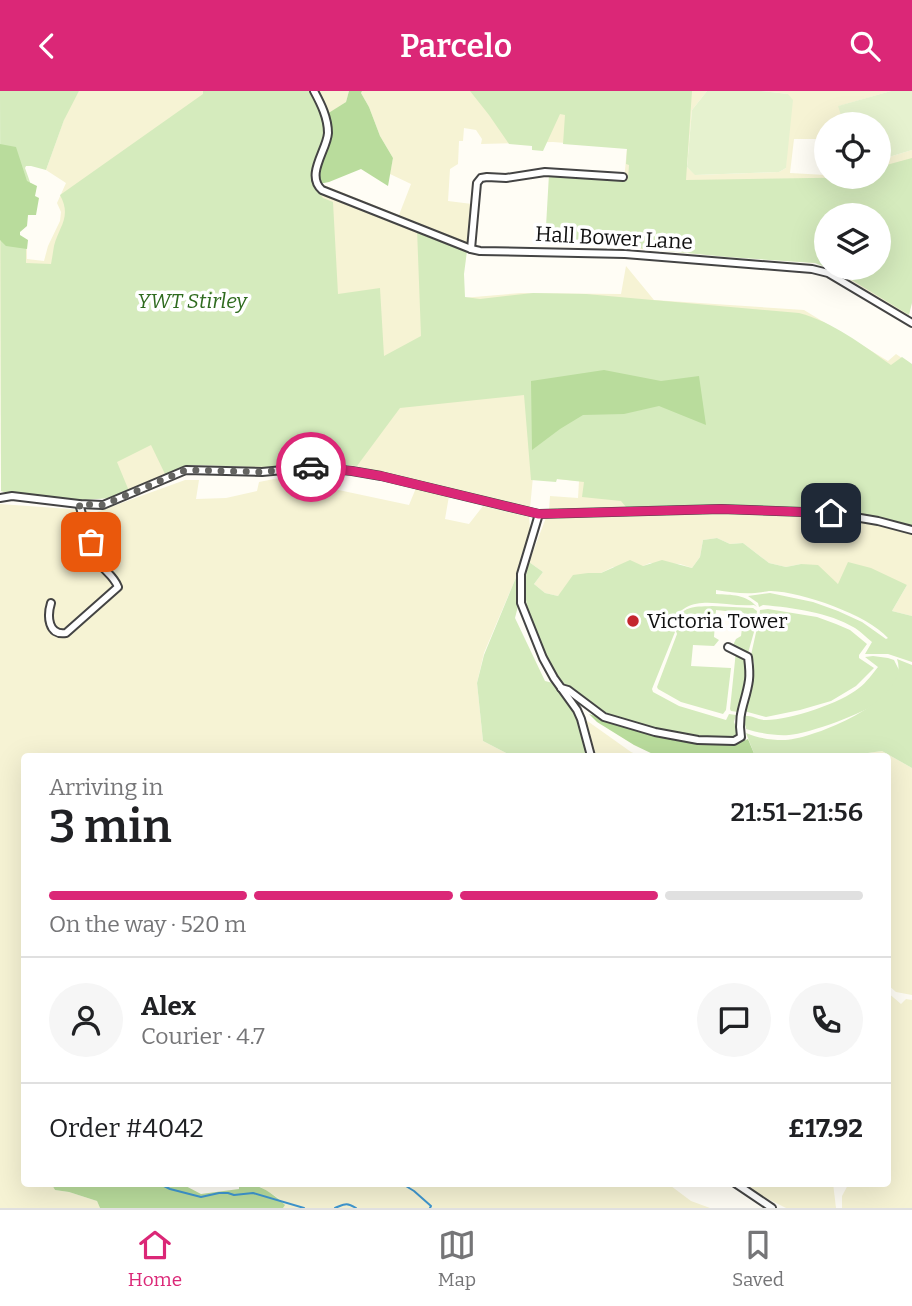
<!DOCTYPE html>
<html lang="en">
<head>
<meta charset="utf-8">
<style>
  body { margin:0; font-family:Bitter,serif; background:#f6f6f6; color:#202124; height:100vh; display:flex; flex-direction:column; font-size:26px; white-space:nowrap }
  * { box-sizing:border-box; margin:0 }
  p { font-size:23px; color:#757577 }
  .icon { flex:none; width:38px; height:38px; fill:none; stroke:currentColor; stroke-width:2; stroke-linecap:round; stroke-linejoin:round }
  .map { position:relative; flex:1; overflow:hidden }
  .side { position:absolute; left:21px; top:662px; width:870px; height:434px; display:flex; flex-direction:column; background:#fff; border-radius:7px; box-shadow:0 7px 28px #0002 }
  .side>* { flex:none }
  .fabs { position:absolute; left:814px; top:21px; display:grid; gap:14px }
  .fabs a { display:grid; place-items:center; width:77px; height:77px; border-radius:50%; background:#fff; box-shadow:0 7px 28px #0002; font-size:35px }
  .pin { position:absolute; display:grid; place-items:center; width:60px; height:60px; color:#fff; margin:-30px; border-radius:14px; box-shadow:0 4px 10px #0006 }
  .courier { position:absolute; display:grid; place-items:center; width:70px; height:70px; margin:-35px; border:5px solid #db2777; border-radius:50%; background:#fff; color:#222; box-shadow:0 2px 9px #0007 }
  .headline em { font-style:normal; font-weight:600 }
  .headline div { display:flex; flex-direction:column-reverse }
  .headline { display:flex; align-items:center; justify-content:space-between; height:119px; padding:0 28px }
  h1 { font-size:46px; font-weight:600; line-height:52px }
  .bar { display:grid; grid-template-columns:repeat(4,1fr); gap:10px 7px; align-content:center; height:84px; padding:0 28px }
  .bar i { height:9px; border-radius:5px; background:#e0e0e0 }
  .bar .on { background:#db2777 }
  .bar p { grid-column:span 4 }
  .line { display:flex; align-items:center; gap:18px; padding:0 28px; border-top:2px solid #e0e0e0 }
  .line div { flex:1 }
  .round { display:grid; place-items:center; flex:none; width:74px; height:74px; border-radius:37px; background:#f6f6f6 }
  header { display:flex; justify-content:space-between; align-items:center; height:91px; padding:0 28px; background:#db2777; color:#fff; font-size:32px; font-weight:600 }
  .tab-bar { display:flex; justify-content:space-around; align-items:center; height:98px; border-top:2px solid #e0e0e0; background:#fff; font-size:19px; color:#757577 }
  .tab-bar a { display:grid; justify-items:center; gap:4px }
  .tab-bar .on { color:#db2777 }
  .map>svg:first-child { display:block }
  .farmland { fill:#f6f3d4 }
  .green { fill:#d5ebbd; fill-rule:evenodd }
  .forest { fill:#b9dc9c }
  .pitch { fill:#e6f2cf }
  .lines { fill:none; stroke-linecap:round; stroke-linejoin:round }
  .stream { stroke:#3f96cf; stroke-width:2 }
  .minor-casing { stroke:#444; stroke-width:10 }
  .minor { stroke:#fff; stroke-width:6 }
  .done { stroke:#646461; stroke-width:7; stroke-dasharray:0 12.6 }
  .route { stroke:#db2777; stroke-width:9 }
  .poi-dot { fill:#c4262e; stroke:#fff; stroke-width:2.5 }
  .labels { text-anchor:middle; stroke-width:7; stroke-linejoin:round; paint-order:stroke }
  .street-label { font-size:21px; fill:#111; stroke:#fff }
  .park-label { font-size:21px; font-style:italic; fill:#2f6b1f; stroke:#fff }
  .poi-label { font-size:21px; fill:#111; stroke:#fff; text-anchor:start }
</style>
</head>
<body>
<header><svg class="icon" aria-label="back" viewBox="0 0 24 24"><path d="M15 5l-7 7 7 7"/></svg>Parcelo<svg class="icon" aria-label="search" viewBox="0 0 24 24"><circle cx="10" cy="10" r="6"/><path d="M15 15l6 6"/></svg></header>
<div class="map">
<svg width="912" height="1117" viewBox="0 0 912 1117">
  <rect width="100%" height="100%" fill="#fffdf5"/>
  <g class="farmland">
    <path d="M79,0H349L346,11L327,24L331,45L321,75L319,92L399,124L411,93L390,83L393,67L380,45L369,16L361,2L362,0H707L692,19L687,76L696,84L779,81L786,77L788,3L761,0H891L839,15L844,33H826V52L825,48H794L790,82L826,84V86H878L879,69L912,59V204L907,225L836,180L878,177V124H826L816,172L649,159L549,148L624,90L627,57L553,51L481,53L482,48L476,39L464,37L463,50H459L458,73L450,78L448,110L472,113L468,151L458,156L457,167L462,207L521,202L621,203L626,175L654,209L804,219L888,270L896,263L912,274V525L892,520L907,494L838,493L801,473L786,476L769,472L743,452L730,453L717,447L703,449L700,466L692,477L680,473L650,472L643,475L613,476L601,482H588L558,505L545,502L534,493L543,481L529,471L549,419L550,405L578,407L579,390L533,386L530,417L416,389L354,375L319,370L265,378L231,374L189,372L111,407L1,400L0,149L6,155L27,158V168L44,170L48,155L60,130L61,121L57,112L66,92L46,79L67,20Z"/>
    <path d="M314,380H320L315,394L409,414L416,397L449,405L445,428L469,433L483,415L529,426L530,437L529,444L521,465L517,484L484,562L477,592L483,650L512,665H24V1092H51L55,1099L69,1101L97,1110L100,1117H0V413L84,419L94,422L185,389H199L196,408L226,407L257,400L259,391Z"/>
    <path d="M586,629L631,661L640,665H594Z"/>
    <path d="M882,660L912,677V904L896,901L887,893V665H847Z"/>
    <path d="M887,901L901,913L906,908L912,909V1117H842V1105L849,1092H887Z"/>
    <path d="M248,1092H667L691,1110L710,1117H283L284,1114L277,1106L259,1095Z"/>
    <path d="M752,1092H833L836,1117H786L748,1098Z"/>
  </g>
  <g class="green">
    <path d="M0,0H79L64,29L46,79L31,75H26L25,77L30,91L18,144L26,157V172L51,173C52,168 53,161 54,155C59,135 72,126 60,104L203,3V0H312L323,26L325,42L314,77L313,95L323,107L333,111L338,203L380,197L384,265L421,245L417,138L467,160L464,183L465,206L480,208L533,202L586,203L799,222C833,231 863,254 891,274L902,266L912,273V435C874,422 835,419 795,417C739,414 683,415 626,416L621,410L582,406L584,391L557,388L556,391L531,389L524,304L400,317L357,375L316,371L271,376L191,374L165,383L151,354L117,371L129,400L113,407L81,409L18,402H7L1,400Z"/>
    <path d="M470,0H692L686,89L878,86L879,76L912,67V212L909,224L842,183L815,172L727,166L608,154L545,153L549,83L628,89L629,74L626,73L627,58L563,53L565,24L560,23L543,60L532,59V55L509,53L489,24ZM826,124H878V177H826Z"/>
    <path d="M717,447L730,453L743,452L769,472L786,476L801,473L818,474L838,493L848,471L871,477L907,494L892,520L912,525V571L888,563H865L872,551C867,547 861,541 855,537C828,521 794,517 763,514L759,516L758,512L748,505L770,502L813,511L838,520L862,531L886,548L888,547C868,524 802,501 771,500C766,500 760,502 755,502C742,503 729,501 716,499V503C732,504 746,503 757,516L754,514C722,517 687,498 670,535L675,541L652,598L653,601L679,615L726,629L729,623L736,624L734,631L738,641L734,646C679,646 619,638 575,602C570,597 564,593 559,587C549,575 543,559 537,544C526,517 521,500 529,471L543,481L534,493L545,502L558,505L573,484L588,482H601L630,469L643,475L662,469L692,477L700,466L703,449Z"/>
    <path d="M517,484L518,515L515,527L545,590L553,592L575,619L587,665H512L483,650L477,592L484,564Z"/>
    <path d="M712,515L753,517L757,520L754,541L746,569L745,589L738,621L731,620L730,618L736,560L733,554L736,548L741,545L744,522L716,519L714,546L719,549L714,555L693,554L691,575L731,577L726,619L723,623L681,611L658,598L657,596L677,543L674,534C683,514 692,516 712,515Z"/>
    <path d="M768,518L817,526L836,533L850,539L867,553L859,564V567L874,577L856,595L831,610L800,619L766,626L744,620L753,584L754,572L751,564L759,528L760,519Z"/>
    <path d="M873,565L888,567L894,569L899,579C898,591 890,603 880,610C865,622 808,643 789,644C775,645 759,642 746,638L743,625C751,624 756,628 764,629C788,630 841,612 859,597C867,591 872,583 878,576L865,566Z"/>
    <path d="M897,568L912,574V677L882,660L847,665H755L746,642C758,647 770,649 783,649C811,649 912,609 897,568Z"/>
  </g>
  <g class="forest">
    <path d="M349,0H362L361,2L369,16L380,45L393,67L388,95L361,78L329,91L319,93L321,75L331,45L327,23L346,11Z"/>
    <path d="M0,53L16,56L27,90L37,95L35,105L39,107L36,124H28L27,135L20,141V144L28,149L27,158L6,155L0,149Z"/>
    <path d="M604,279L661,290L699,285L706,334L659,315L624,323L583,324L560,338L532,359L531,290Z"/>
    <path d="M589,623L649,643L697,652L734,654L748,648L755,665H657L634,654L597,631Z"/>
    <path d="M51,1092H180L201,1103L239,1098V1092C258,1092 271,1101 285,1114L283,1117H100L97,1110L69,1101L55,1099Z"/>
  </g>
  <g class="pitch">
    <path d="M707,0H761L788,3L793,9L786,77L779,81L695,84L687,76L692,19Z"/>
    <path d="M891,0H912V59L879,69L878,33H844L838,15Z"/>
  </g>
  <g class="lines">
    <g class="stream">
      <path d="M134,1092L142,1095L151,1092"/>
      <path d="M158,1092L170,1098L201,1106L219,1102H228L234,1104L253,1102L304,1117"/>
      <path d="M401,1092L414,1100L431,1115L430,1117"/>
      <path d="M335,1117C345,1113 346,1111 356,1117"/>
    </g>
    <g class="minor-casing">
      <g id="minor">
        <path d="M314,0C321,13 328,27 328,42C327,59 305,84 322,99L471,158L480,160L625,163L812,178L828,182L912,232"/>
        <path d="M471,158L477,92L481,87L487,86L506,87L545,81L623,86"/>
        <path d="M0,407L12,405L79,413L103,414L186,379L262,381L315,376L352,380L381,385L539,423L721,418L831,422L878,430L912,439"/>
        <path d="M539,423L521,483V512L543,567L554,587L577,619L581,628L591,665"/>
        <path d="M51,512C47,525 48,545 66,542L118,496C114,484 101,478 95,466L79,413"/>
        <path d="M561,597L568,599L604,626L655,641L698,649L734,650L741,646C737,622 746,611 749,589C750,581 749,574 748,566L728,556"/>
        <path d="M735,1092L772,1117"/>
      </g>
    </g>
    <use href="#minor" class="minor"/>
  </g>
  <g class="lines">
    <path class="done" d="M91,451L79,413L103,414L186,379L262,381L311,376"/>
    <path class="route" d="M311,376L352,380L381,385L539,423L721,418L831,422"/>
  </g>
  <circle class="poi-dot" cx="633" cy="530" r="7"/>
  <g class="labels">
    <g class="street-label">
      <text transform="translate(614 147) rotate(3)" y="7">Hall Bower Lane</text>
    </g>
    <g class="park-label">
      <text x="192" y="217">YWT Stirley</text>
    </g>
    <g class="poi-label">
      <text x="647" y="537">Victoria Tower</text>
    </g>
  </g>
</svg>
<div class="fabs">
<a><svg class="icon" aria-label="locate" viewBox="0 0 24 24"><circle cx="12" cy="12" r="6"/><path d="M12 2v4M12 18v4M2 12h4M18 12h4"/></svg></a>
<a><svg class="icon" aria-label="layers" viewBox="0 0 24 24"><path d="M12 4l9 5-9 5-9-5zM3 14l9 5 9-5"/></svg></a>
</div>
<div class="pin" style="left:91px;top:451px;background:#ea580c"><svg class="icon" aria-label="bag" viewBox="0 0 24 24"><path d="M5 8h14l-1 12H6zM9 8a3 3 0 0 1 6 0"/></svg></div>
<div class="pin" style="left:831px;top:422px;background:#1f2937"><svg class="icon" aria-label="home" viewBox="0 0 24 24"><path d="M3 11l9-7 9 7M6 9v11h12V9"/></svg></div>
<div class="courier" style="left:311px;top:376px"><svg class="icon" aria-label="car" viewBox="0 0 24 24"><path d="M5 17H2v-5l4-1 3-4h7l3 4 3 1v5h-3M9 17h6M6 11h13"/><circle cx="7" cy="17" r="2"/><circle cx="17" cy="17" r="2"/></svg></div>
<section class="side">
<div class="headline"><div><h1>3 min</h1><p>Arriving in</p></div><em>21:51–21:56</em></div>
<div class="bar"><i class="on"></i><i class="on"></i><i class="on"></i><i></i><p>On the way · 520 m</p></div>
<div class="line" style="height:126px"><a class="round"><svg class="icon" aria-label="person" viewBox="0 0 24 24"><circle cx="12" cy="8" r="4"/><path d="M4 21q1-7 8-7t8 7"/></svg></a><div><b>Alex</b><p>Courier · 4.7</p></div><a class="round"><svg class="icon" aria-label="chat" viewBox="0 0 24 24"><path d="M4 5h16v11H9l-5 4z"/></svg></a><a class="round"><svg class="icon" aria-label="phone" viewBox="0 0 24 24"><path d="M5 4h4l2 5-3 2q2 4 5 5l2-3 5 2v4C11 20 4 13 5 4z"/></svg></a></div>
<div class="line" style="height:91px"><div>Order #4042</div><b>£17.92</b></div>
</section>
</div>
<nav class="tab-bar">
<a class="on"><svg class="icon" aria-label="home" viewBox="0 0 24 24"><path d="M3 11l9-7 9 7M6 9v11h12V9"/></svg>Home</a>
<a><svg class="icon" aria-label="map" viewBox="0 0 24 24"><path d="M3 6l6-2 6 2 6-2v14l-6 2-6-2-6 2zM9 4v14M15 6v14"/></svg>Map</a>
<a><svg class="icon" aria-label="saved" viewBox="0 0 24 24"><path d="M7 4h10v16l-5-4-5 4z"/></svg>Saved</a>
</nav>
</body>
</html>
